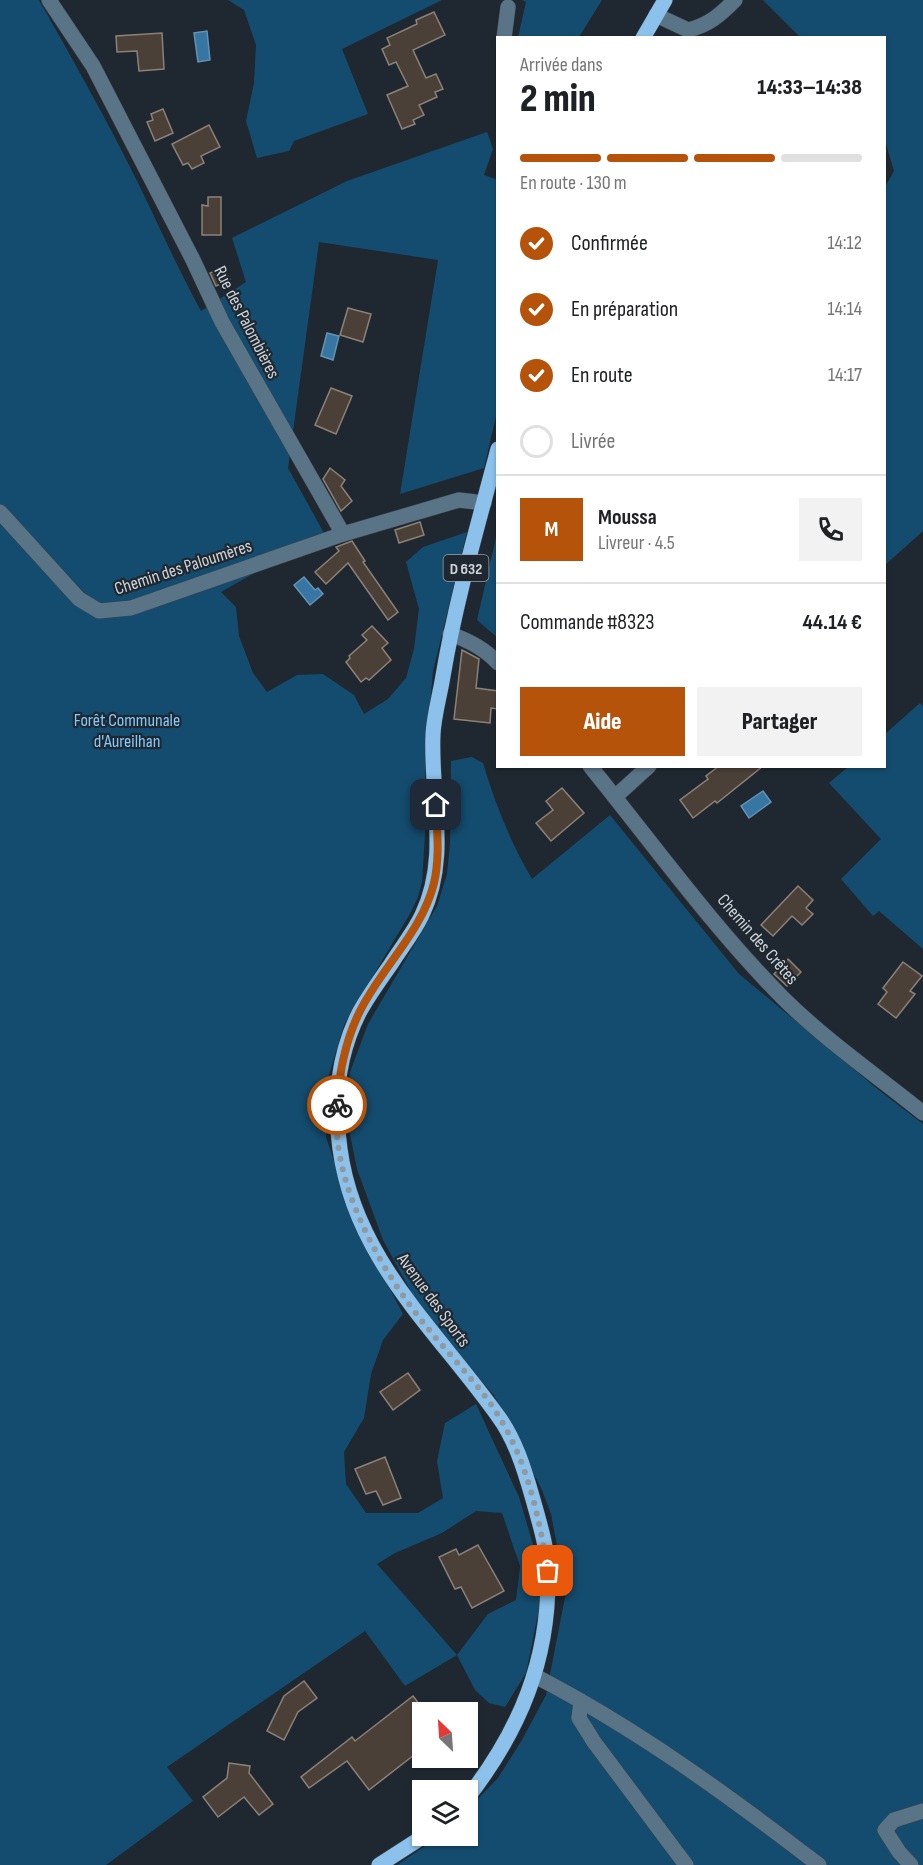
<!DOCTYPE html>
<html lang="fr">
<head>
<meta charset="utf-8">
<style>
  body { margin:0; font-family:"Sofia Sans Condensed",sans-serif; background:#f2f2f2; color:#202124; height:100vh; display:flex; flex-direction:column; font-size:22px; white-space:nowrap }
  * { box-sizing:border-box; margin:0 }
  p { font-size:20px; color:#757577 }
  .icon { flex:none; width:33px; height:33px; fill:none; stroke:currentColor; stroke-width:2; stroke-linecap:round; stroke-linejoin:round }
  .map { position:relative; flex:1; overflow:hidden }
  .details { position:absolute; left:496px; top:36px; width:390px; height:732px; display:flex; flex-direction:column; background:#fff; border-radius:0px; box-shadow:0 2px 4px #0004 }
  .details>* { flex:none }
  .needle { width:39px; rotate:335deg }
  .fabs { position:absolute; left:412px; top:1702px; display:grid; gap:12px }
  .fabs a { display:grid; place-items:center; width:66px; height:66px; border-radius:0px; background:#fff; box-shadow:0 2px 4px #0004; font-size:30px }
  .pin { position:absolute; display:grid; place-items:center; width:51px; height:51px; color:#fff; margin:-26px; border-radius:12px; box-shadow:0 3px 9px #0006 }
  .courier { position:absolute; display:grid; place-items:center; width:60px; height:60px; margin:-30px; border:4px solid #b45309; border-radius:50%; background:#fff; color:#222; box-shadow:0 2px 8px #0007 }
  .summary em { font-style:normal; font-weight:800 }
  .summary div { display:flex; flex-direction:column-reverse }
  .summary { display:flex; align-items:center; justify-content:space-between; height:102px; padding:0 24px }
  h1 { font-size:39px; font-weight:800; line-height:45px }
  .bar { display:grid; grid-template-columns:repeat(4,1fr); gap:9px 6px; align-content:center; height:72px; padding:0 24px }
  .bar i { height:8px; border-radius:4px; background:#e0e0e0 }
  .bar .on { background:#b45309 }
  .bar p { grid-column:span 4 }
  .line { display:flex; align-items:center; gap:15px; padding:0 24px; border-top:2px solid #e0e0e0 }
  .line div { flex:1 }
  .round { display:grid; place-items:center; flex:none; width:63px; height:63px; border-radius:0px; background:#f2f2f2 }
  ol { padding:0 24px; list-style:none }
  li { display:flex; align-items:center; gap:18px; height:66px }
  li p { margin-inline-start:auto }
  li .icon { padding:6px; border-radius:50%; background:#b45309; color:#fff; stroke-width:4 }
  li:last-child { color:#757577 }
  li i { width:33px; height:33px; border:3px solid #e0e0e0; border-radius:50% }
  .cta { display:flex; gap:12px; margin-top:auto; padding:12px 24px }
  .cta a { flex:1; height:69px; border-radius:0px; background:#b45309; color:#fff; font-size:24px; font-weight:800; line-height:69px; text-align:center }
  .cta a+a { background:#f2f2f2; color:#202124 }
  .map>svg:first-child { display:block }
  .green { fill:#144c6f; fill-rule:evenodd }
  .water { fill:#3776a3; stroke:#6492b3; stroke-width:1.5 }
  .building { fill:#4a4038; stroke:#8c8177; stroke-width:1.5 }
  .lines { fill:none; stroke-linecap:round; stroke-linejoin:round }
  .minor-casing { stroke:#3b444b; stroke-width:16 }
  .major-casing { stroke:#3b444b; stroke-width:16 }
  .minor { stroke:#5a7487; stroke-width:15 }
  .major { stroke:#8bc1ea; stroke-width:15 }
  .done { stroke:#91989e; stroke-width:6; stroke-dasharray:0 10.8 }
  .route { stroke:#b45309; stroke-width:8 }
  .labels { text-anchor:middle; stroke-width:4.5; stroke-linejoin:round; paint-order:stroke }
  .shield { fill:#1f2830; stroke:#9aa0a6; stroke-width:1.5 }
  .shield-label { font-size:16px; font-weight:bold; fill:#ced4d9 }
  .street-label { font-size:18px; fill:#ced4d9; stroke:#1f2830 }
  .park-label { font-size:18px; fill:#84c9fc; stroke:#1f2830 }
</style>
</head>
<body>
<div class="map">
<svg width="923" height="1865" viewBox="0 0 923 1865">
  <rect width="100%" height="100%" fill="#1f2830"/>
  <g class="green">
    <path d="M0,0H39C73,60 107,120 138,183C159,226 178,269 201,311L246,282L232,238L347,181L487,132L493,149L484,175L498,180V408L484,468L400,494L438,260L319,242L288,468L324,533L221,592L236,607L239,636L253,673L267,692L297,675L323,674L354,695L364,714L388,699L406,678L414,649L419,609L406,562L423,547L467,532L433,671L425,765V835L422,882L418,897L411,912L344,1025L329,1075L326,1137L355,1223L403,1314L383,1340L371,1374L364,1418L344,1452L346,1484L366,1513H418L443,1498L437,1461L445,1423L476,1404L519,1497L537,1558L542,1594L526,1673L505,1707L489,1703L475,1690L457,1655L405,1686L365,1631L167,1767L193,1801L106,1865H0ZM476,1511L502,1513L520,1566L516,1600L488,1614L457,1655L377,1564L395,1553L442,1533Z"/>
    <path d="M228,0H442L342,49L368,114L294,141L289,151L257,158L246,121L254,83L256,45L244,10Z"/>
    <path d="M522,0H602L579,37H518L526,2Z"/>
    <path d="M763,0H923V531L885,565V187L894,171L885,141V38L800,37Z"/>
    <path d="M498,529V638L477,620Z"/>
    <path d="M920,703L923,706V949L879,911L873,916L841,879L881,839L829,783L848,767L885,766V734Z"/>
    <path d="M472,757L483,763C495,803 510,842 532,879L610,815L739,974L880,1091L923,1124V1865H397L440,1836H468V1809L498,1778L522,1740L546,1695L566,1592L551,1514L542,1490L494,1395L453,1349L415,1299L383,1240L357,1169L347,1119L350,1072L368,1024L437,906L447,874L450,843L451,761Z"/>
  </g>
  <g class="water">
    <path d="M207,31L210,60L198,62L194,33Z"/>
    <path d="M327,333L339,336L333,360L321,356Z"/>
    <path d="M304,577L315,590L318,588L323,594L310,605L294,585Z"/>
    <path d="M763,791L771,802L749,818L741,806Z"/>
  </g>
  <g class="building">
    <path d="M434,12L445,35L413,50L426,78L436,74L443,89L435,92L437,97L419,105L424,115L413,120L415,124L402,129L387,95L408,86L396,62L389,65L382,49L390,45L387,38L417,24L416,20Z"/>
    <path d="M162,33L164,69L139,71L137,51L117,52L116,36Z"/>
    <path d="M163,109L173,133L155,141L147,122L153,120L151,114Z"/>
    <path d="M209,125L220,147L201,156L204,163L192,169L188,163L183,165L172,144Z"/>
    <path d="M208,197H221V235H202V205L208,206Z"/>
    <path d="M223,267L230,280L216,286L210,273Z"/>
    <path d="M348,308L371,314L363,342L340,335Z"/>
    <path d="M331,388L352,396L336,434L315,425Z"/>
    <path d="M330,468L345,480L341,486L352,501L341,511L323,479Z"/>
    <path d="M420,522L424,535L399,543L395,530Z"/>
    <path d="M352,541L365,561L363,562L398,612L388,620L348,563L326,584L315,572L339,551L336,547Z"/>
    <path d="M372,626L388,643L382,648L391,660L369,680L366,678L361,682L346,662L350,658L349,656L367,640L362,635Z"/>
    <path d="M462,650L479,659L476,688L498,691V709L491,708L490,723L454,719Z"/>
    <path d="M719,766H763L717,803L715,801L693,818L680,800L708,779L706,776Z"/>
    <path d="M562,788L584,813L551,841L536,823L553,810L546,801Z"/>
    <path d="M798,886L813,900L806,908L813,914L802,925L792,916L773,936L761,925Z"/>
    <path d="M788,959L801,972L787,986L774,974Z"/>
    <path d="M903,962L922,976L910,991L915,994L896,1018L878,1004L887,992L883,988Z"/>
    <path d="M408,1373L420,1390L393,1410L380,1392Z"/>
    <path d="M385,1457L401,1498L383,1505L376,1491L366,1494L355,1469Z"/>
    <path d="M478,1545L504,1591L472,1608L461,1587L455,1589L439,1557L456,1549L459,1555Z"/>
    <path d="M304,1681L317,1698L298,1712L284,1740L267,1731L284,1696Z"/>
    <path d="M413,1696L423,1709V1748L369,1790L347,1761L309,1788L301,1777L352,1737L355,1741Z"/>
    <path d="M229,1763L250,1766L249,1773L273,1804L259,1815L244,1797L218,1817L203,1797L227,1778Z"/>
  </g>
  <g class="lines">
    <g class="minor-casing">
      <g id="minor">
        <path d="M49,0L93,66L193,260L222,322L343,534L459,500L484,503"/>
        <path d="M656,15L688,30C709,25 720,15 735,0"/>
        <path d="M504,38L508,7"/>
        <path d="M0,512L79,599L99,611L131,608L343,534"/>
        <path d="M450,634C468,640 485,649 498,663"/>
        <path d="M590,766C653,844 712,926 782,997C825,1040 876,1075 923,1113"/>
        <path d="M615,797L649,766"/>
        <path d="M535,1676C636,1728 729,1796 819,1865"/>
        <path d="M581,1701L579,1718L594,1742L686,1865"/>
        <path d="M911,1865L899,1852L885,1830L894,1820L923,1811"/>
      </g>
    </g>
    <g class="major-casing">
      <g id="major">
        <path d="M643,38L665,0"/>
        <path d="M468,1797C520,1730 549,1660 548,1575C548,1549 539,1521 532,1496C524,1468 515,1439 498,1416C436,1329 355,1260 340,1149C333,1103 338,1055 359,1013C368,996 380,980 391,964C401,948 414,932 422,915C450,857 430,795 433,734C434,715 440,695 443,676C456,599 478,525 498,449"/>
        <path d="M379,1865L424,1836"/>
      </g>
    </g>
    <use href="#minor" class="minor"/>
    <use href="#major" class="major"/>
  </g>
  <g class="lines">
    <path class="done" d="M337,1105C330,1184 382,1273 430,1331C454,1360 482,1388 501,1420C529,1467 539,1519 548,1571"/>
    <path class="route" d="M337,1105C339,1073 345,1042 359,1013C381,968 422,932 434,883C440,857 437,831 436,805"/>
  </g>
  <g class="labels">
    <rect class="shield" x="443.5" y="555" width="45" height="26" rx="4.5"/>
    <g class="shield-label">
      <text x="466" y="574">D 632</text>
    </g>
    <g class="street-label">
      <text transform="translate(247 322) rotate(63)" y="6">Rue des Palombières</text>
      <text transform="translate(183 567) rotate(-18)" y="6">Chemin des Paloumères</text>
      <text transform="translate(758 939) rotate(49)" y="6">Chemin des Crêtes</text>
      <text transform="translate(434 1300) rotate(54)" y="6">Avenue des Sports</text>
    </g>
    <g class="park-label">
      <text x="127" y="726">Forêt Communale<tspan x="127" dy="21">d'Aureilhan</tspan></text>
    </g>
  </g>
</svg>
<div class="fabs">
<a><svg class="needle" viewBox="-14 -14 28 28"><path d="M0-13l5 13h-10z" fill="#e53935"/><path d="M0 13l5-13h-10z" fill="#757577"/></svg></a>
<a><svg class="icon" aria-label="layers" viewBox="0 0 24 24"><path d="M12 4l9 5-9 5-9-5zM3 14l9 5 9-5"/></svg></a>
</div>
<div class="pin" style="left:548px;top:1571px;background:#ea580c"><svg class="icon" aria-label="bag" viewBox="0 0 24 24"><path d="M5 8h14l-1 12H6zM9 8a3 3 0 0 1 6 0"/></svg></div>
<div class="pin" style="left:436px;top:805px;background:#1f2937"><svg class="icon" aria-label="home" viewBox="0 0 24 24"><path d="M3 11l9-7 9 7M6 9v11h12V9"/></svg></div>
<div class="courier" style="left:337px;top:1105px"><svg class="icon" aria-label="bike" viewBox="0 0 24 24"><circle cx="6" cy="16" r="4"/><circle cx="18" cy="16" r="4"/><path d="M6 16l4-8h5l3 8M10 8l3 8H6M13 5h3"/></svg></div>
<section class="details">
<div class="summary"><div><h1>2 min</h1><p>Arrivée dans</p></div><em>14:33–14:38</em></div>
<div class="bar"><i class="on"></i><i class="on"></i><i class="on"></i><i></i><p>En route · 130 m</p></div>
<ol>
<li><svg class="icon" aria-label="check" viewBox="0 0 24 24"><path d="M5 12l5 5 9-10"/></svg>Confirmée<p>14:12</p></li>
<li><svg class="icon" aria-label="check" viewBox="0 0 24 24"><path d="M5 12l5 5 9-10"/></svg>En préparation<p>14:14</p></li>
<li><svg class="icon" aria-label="check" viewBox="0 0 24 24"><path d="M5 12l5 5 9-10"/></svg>En route<p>14:17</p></li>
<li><i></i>Livrée</li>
</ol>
<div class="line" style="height:108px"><b class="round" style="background:#b45309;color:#fff">M</b><div><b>Moussa</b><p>Livreur · 4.5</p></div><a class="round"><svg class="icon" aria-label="phone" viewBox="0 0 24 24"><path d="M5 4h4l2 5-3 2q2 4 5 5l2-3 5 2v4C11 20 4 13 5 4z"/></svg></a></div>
<div class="line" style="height:78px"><div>Commande #8323</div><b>44.14 €</b></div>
<div class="cta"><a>Aide</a><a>Partager</a></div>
</section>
</div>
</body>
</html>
